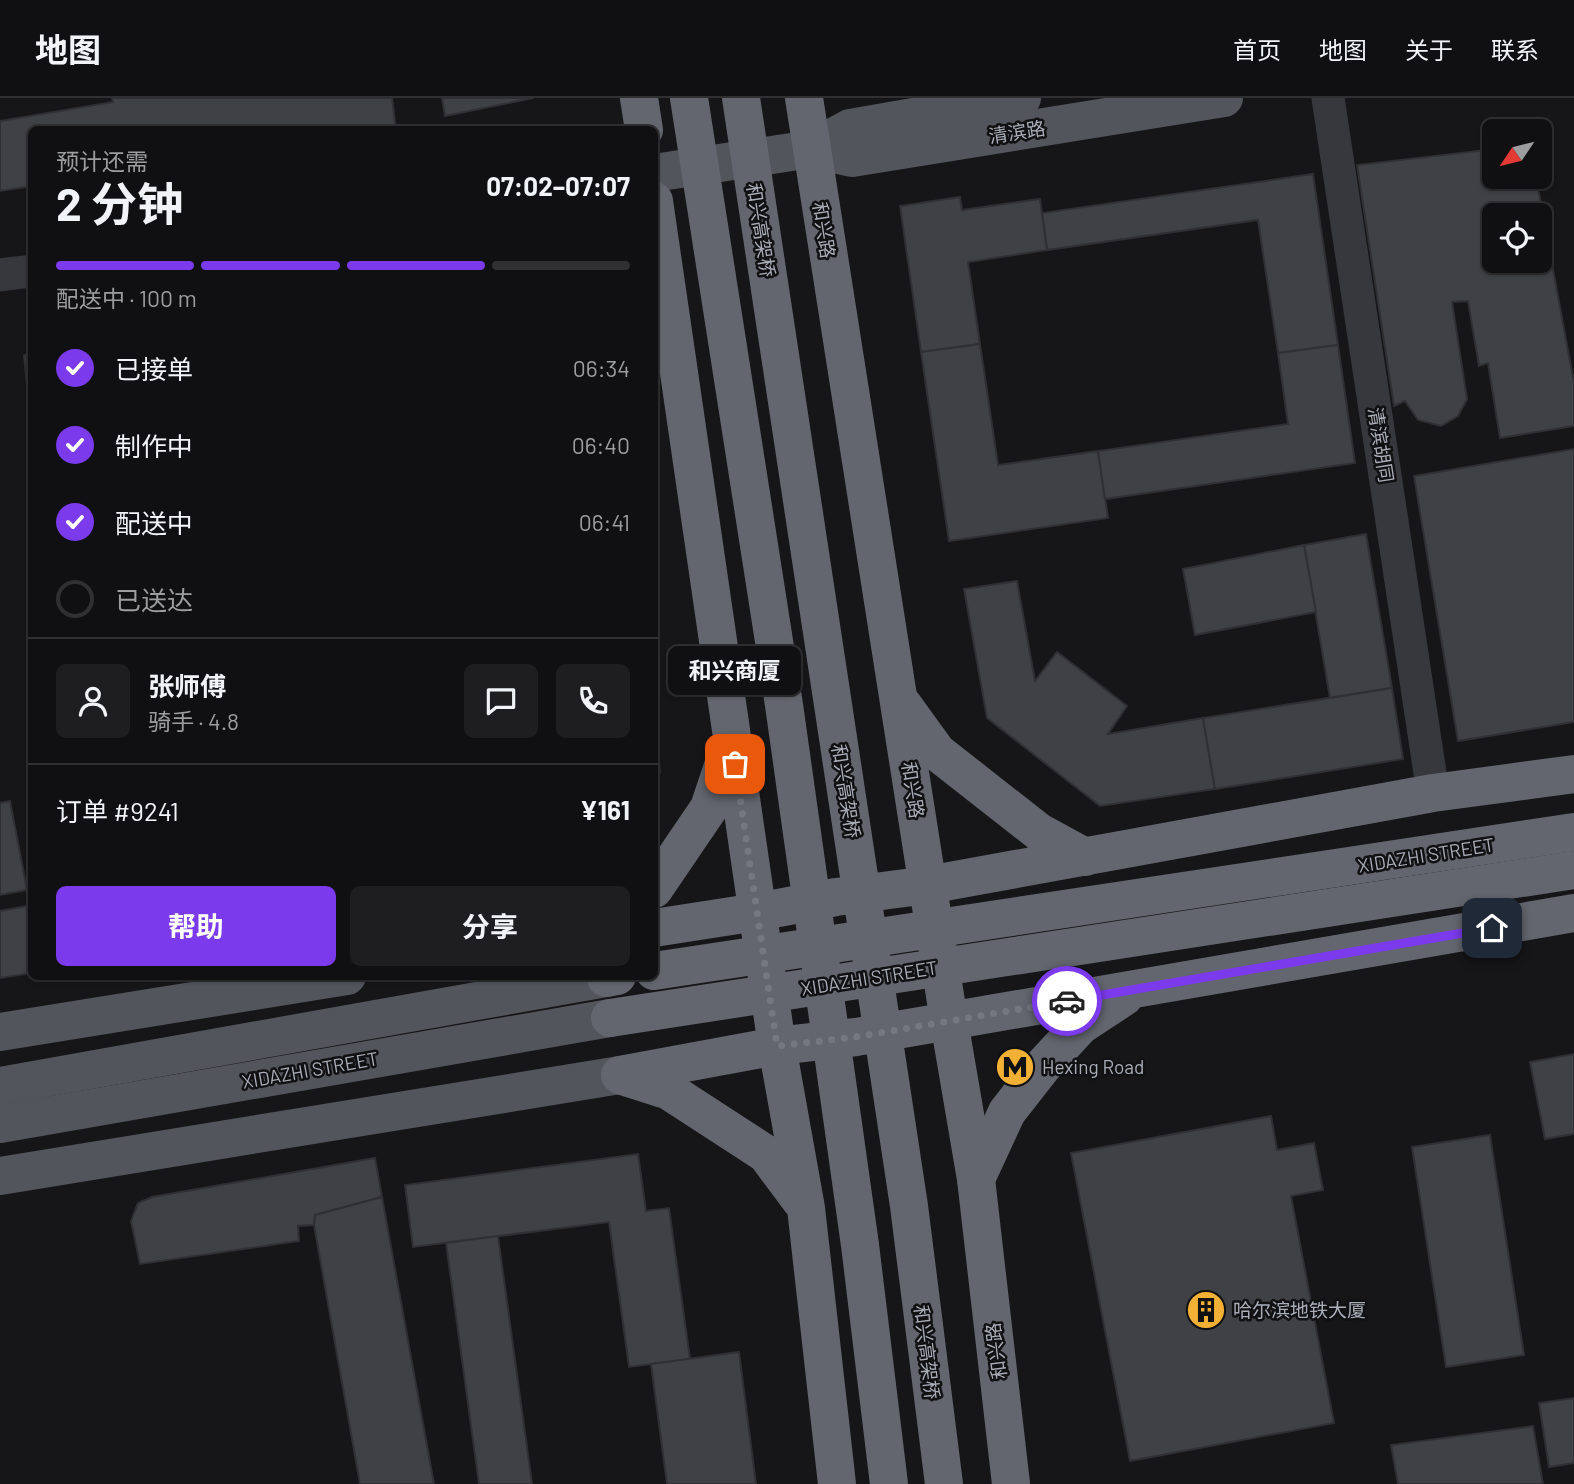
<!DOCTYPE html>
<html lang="zh">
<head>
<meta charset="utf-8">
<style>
  body { margin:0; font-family:Barlow,"Noto Sans SC",sans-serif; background:#1e1e20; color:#f1f3f6; height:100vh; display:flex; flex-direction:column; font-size:26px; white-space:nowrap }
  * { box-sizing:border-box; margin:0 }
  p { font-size:23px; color:#9c9d9f }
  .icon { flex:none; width:38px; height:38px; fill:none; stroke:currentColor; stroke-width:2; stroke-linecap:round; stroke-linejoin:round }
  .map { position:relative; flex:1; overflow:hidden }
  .sheet { position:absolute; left:28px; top:28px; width:630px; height:854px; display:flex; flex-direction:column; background:#101012; border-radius:10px; box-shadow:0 2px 5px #0004,0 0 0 2px #303032 }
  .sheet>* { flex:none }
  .needle { width:46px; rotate:235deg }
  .fabs { position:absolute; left:1482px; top:21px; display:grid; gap:14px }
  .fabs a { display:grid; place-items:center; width:70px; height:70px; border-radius:10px; background:#101012; box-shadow:0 2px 5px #0004,0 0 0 2px #303032; font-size:35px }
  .pin { position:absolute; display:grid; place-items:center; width:60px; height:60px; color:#fff; margin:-30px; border-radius:14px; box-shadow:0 4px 10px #0006 }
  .courier { position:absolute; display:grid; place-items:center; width:70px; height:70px; margin:-35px; border:5px solid #7c3aed; border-radius:50%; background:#fff; color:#222; box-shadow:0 2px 9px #0007 }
  .bubble { position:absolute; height:49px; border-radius:10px; background:#101012; box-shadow:0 2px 5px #0004,0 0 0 2px #303032; font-size:23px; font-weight:700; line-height:49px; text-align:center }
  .overview em { font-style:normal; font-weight:700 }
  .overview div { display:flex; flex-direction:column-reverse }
  .overview { display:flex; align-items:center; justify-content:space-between; height:119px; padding:0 28px }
  h1 { font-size:46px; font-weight:700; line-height:52px }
  .bar { display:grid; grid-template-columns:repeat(4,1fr); gap:10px 7px; align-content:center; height:84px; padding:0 28px }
  .bar i { height:9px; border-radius:5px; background:#303032 }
  .bar .current { background:#7c3aed }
  .bar p { grid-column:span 4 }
  .line { display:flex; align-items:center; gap:18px; padding:0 28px; border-top:2px solid #303032 }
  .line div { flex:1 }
  .round { display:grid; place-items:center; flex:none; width:74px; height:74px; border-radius:10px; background:#1e1e20 }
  ol { padding:0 28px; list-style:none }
  li { display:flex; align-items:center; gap:21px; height:77px }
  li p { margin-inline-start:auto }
  li .icon { padding:7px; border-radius:50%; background:#7c3aed; color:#fff; stroke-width:4 }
  li:last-child { color:#9c9d9f }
  li i { width:38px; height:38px; border:4px solid #303032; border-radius:50% }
  .cta { display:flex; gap:14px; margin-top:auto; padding:14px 28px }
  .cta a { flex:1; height:80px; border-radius:10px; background:#7c3aed; color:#fff; font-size:28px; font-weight:700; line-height:80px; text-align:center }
  .cta a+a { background:#1e1e20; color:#f1f3f6 }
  header { display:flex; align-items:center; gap:42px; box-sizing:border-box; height:98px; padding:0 35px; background:#101012; border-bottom:2px solid #303032 }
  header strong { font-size:33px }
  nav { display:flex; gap:38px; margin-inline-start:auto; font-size:24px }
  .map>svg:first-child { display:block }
  .building { fill:#404145; stroke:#303034; stroke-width:2; fill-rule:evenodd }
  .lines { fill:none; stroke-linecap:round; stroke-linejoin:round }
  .minor { stroke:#37383d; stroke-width:33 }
  .major { stroke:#53555c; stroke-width:38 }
  .highway { stroke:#63666e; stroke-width:38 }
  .highway-bridge { stroke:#63666e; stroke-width:38 }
  .done { stroke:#757880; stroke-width:7; stroke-dasharray:0 12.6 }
  .route { stroke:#7c3aed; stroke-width:9 }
  .labels { text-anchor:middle; stroke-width:5; stroke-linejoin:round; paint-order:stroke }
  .street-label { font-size:19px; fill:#a8adb8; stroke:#111113 }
  .poi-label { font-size:19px; fill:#a8adb8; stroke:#111113; text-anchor:start }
</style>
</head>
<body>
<header>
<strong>地图</strong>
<nav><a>首页</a><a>地图</a><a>关于</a><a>联系</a></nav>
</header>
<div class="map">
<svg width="1574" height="1386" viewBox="0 0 1574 1386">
  <rect width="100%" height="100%" fill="#161618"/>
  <g class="building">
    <path d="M112,0H392L396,32H32V88L0,93V23L113,4Z"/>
    <path d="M442,0H533L445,18Z"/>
    <path d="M1494,51V79H1536L1574,285V328L1500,340L1488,265L1479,268L1468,203L1452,204L1467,301L1458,318L1441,328L1418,322L1405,303L1394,308L1357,67ZM1494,117H1540V163H1494Z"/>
    <path d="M1313,76L1338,247L1278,255L1258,122L1047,152L1042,115Z"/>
    <path d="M960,99L962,112L1040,101L1047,152L968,164L980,246L921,254L900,108Z"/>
    <path d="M980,246L998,367L1098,353L1108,420L949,443L921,254Z"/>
    <path d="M1338,247L1355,365L1105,401L1098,353L1288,326L1278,255Z"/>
    <path d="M32,256V324H31L24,257Z"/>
    <path d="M1574,351V624L1458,643L1414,378Z"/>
    <path d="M1366,436L1392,590L1330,600L1304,447Z"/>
    <path d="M1304,447L1316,514L1195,537L1183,471Z"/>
    <path d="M1017,483L1035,583L1057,554L1127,608L1108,636L1203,620L1215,691L1100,708L987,620L964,491Z"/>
    <path d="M1392,590L1403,661L1215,691L1203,620Z"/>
    <path d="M654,613L660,675L654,682Z"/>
    <path d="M10,703L27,792L0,797V705Z"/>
    <path d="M32,807V875L0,880V813Z"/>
    <path d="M1574,956V1036L1545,1041L1530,964Z"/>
    <path d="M1271,1018L1277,1052L1314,1045L1323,1092L1291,1098L1334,1325L1130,1363L1071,1055Z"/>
    <path d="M1490,1037L1524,1257L1446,1269L1412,1049Z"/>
    <path d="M638,1056L646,1113L669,1110L690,1261L629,1269L609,1124L413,1149L405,1087Z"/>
    <path d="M375,1060L382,1099L315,1117L314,1127L298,1128L299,1143L140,1166L131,1123L138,1105L152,1099Z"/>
    <path d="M382,1099L434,1386H360L314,1127L315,1117Z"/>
    <path d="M498,1138L532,1386H479L446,1145Z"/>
    <path d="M739,1254L756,1386H667L651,1266Z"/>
    <path d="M1574,1300V1365L1549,1369L1539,1305Z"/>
    <path d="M1533,1328L1543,1386H1398L1391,1347Z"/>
  </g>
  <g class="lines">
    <g class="minor">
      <path d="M1328,0L1433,695"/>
      <path d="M0,177L32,173"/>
    </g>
    <g class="major">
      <path d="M811,51L850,30L1022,0"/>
      <path d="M654,75L811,51L852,60L1224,0"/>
      <path d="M0,934L347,878"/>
      <path d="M0,988L606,880"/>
      <path d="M0,1026L610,920"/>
      <path d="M0,1078L620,977"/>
    </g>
    <g class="highway">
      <path d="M639,0L644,32"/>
      <path d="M804,0L949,923L976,1081L1011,1386"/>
      <path d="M654,103L777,948L806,1110L837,1386"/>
      <path d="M903,607L937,654L1039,734L1085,759"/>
      <path d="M654,791L709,710L730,647"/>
      <path d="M654,830L757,814L836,799L928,787L1433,695L1574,676"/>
      <path d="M606,880L617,878"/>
      <path d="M620,977L777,948L856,939L949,923L1574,815"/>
      <path d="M622,978L669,993L766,1056L801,1103"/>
      <path d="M976,1081L1007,1014L1043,968L1080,928L1124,899"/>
    </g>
    <g class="highway-bridge">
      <path d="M689,0L784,607L860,1147L889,1386"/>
      <path d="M741,0L909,1108L944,1386"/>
      <path d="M654,873L1574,734"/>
      <path d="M610,920L1574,772"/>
    </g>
  </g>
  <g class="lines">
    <path class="done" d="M735,666L777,948L856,939L1067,903"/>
    <path class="route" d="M1067,903L1492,830"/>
  </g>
  <defs>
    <g id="metro-disc" transform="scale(2.0125)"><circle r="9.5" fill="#f2b134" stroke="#111113"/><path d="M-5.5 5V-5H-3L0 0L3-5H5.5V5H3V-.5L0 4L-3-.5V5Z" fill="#111"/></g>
    <g id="building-disc" transform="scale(2.0125)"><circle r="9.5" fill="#f2b134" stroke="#111113"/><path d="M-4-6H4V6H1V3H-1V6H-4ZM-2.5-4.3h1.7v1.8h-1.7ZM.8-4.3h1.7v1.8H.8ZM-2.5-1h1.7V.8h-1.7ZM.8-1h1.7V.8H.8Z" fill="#111"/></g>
  </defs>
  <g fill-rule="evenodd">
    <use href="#metro-disc" x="1015" y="969"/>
    <use href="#building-disc" x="1206" y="1212"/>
  </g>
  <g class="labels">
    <g class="street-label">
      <text transform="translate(1017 34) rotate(-9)" y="7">清滨路</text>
      <text transform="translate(761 132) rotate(81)" y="7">和兴高架桥</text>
      <text transform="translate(824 132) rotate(81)" y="7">和兴路</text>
      <text transform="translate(1381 347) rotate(81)" y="7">清滨胡同</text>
      <text transform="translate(913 692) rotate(81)" y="7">和兴路</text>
      <text transform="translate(846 693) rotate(81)" y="7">和兴高架桥</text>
      <text transform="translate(1426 757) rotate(-9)" y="7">XIDAZHI STREET</text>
      <text transform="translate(869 880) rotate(-9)" y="7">XIDAZHI STREET</text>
      <text transform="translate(310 972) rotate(-10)" y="7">XIDAZHI STREET</text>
      <text transform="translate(996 1253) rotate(-97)" y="7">和兴路</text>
      <text transform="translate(927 1254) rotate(83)" y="7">和兴高架桥</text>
    </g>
    <g class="poi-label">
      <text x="1042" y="976">Hexing Road</text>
      <text x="1233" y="1219">哈尔滨地铁大厦</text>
    </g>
  </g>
</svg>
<div class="fabs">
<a><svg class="needle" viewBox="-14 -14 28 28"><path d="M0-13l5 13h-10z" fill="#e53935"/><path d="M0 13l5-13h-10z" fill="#9c9d9f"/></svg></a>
<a><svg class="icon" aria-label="locate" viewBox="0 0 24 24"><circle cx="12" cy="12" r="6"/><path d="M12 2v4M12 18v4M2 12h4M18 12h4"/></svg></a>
</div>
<div class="pin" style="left:735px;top:666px;background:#ea580c"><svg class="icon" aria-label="bag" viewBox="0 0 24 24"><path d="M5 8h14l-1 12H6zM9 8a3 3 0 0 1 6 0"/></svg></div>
<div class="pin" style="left:1492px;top:830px;background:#1f2937"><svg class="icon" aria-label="home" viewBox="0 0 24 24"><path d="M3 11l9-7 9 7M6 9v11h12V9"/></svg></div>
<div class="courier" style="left:1067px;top:903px"><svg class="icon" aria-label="car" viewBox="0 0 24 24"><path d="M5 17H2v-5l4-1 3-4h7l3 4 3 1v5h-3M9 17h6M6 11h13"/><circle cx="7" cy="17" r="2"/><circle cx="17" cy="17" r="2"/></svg></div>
<div class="bubble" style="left:668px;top:548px;width:133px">和兴商厦</div>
<section class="sheet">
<div class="overview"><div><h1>2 分钟</h1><p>预计还需</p></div><em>07:02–07:07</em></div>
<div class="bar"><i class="current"></i><i class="current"></i><i class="current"></i><i></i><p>配送中 · 100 m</p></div>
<ol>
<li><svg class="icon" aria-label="check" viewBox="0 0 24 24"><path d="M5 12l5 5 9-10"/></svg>已接单<p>06:34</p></li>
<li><svg class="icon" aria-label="check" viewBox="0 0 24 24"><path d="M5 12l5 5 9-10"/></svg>制作中<p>06:40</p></li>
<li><svg class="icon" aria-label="check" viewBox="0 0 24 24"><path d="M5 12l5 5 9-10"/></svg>配送中<p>06:41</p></li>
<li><i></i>已送达</li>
</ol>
<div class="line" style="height:126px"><a class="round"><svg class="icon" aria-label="person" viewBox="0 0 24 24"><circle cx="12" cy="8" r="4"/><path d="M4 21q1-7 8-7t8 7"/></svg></a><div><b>张师傅</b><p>骑手 · 4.8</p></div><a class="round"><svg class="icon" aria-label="chat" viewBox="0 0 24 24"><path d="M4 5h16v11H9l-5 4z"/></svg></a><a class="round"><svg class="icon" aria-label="phone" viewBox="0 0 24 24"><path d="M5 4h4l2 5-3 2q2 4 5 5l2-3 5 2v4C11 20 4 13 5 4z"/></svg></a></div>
<div class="line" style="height:91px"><div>订单 #9241</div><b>¥161</b></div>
<div class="cta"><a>帮助</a><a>分享</a></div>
</section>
</div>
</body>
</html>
